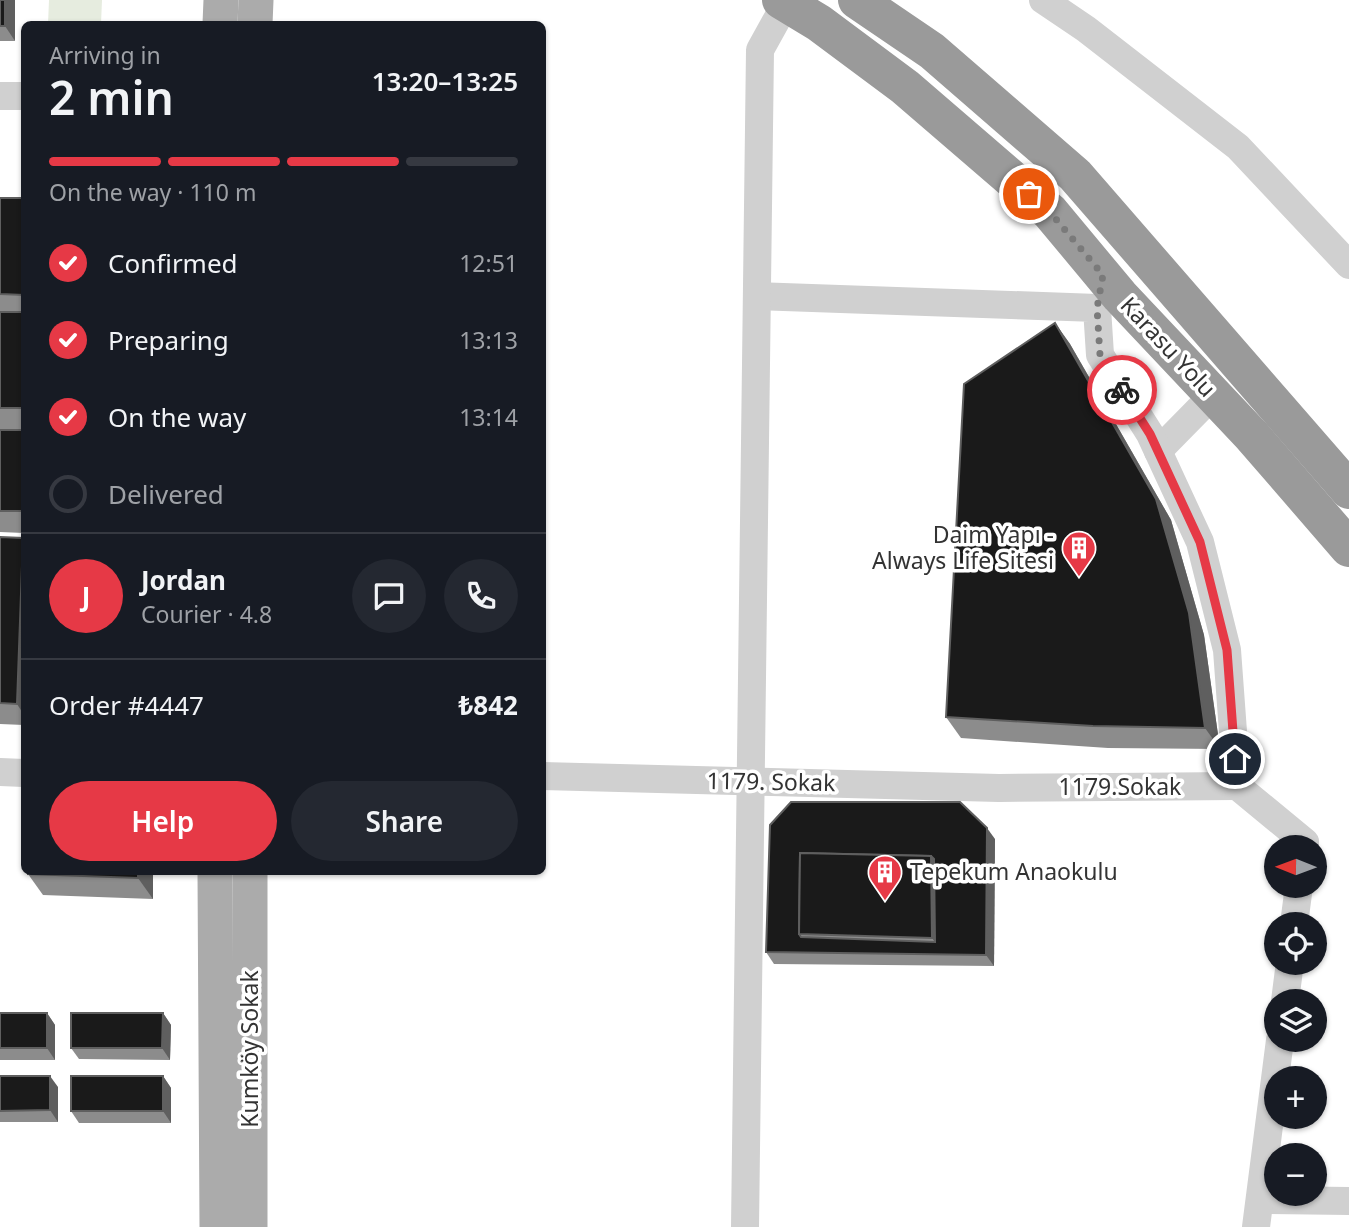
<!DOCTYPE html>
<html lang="en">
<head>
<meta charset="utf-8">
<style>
  body { margin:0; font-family:"Noto Sans",sans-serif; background:#242831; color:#f1f3f6; height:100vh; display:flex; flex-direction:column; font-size:26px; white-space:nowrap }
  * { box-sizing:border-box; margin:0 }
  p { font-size:23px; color:#9ea1a6 }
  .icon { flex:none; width:38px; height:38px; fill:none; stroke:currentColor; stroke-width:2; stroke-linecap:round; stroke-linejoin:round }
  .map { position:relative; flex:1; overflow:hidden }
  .details { position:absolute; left:21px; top:21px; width:525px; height:854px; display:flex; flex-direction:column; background:#171b24; border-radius:10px; box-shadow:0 2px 5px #0004 }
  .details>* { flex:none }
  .needle { width:46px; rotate:271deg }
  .buttons { position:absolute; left:1264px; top:835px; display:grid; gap:14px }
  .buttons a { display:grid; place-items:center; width:63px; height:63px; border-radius:50%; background:#171b24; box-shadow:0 2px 5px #0004; font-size:35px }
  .pin { position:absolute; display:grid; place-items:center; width:60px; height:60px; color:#fff; margin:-30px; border:4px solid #fff; border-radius:50%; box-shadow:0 2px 7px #0007 }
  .courier { position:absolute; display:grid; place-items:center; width:70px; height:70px; margin:-35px; border:5px solid #e63946; border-radius:50%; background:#fff; color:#222; box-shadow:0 2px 9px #0007 }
  .head em { font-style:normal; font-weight:600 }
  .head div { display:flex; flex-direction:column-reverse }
  .head { display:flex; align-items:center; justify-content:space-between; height:119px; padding:0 28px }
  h1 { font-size:46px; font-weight:600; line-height:52px }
  .bar { display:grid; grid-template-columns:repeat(4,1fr); gap:10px 7px; align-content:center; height:84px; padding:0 28px }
  .bar i { height:9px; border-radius:5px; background:#363941 }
  .bar .active { background:#e63946 }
  .bar p { grid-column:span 4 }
  .line { display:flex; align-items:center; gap:18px; padding:0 28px; border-top:2px solid #363941 }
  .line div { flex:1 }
  .round { display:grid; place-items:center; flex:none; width:74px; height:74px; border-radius:37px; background:#242831 }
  ol { padding:0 28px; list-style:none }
  li { display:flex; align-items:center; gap:21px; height:77px }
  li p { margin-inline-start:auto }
  li .icon { padding:7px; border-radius:50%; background:#e63946; color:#fff; stroke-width:4 }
  li:last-child { color:#9ea1a6 }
  li i { width:38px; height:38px; border:4px solid #363941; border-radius:50% }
  .action { display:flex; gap:14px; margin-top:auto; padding:14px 28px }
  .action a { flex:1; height:80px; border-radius:42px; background:#e63946; color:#fff; font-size:28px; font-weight:600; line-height:80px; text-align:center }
  .action a+a { background:#242831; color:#f1f3f6 }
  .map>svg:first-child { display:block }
  .green { fill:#e6ecdf }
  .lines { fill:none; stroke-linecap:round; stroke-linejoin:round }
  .minor { stroke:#d0d0d0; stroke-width:28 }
  .major { stroke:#ababab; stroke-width:35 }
  .highway { stroke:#9a9a9a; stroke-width:38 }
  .wall { fill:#8c8c8c }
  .shaded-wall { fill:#5f5f5f }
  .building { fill:#1a1a1a; stroke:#5f5f5f; stroke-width:2; fill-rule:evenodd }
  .done { stroke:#7a7a7a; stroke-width:7; stroke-dasharray:0 12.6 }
  .route { stroke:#e63946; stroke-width:9 }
  .labels { text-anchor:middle; stroke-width:7; stroke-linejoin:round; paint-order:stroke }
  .street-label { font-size:23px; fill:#333; stroke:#fff }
  .poi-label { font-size:23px; fill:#333; stroke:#fff; text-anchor:end }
</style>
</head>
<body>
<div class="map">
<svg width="1349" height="1227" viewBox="0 0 1349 1227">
  <rect width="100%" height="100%" fill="#fff"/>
  <path class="green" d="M49,0H102L101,24H48Z"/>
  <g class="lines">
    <g class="minor">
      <path d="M1043,0L1086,29L1238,147L1349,265"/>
      <path d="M0,96H24"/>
      <path d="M1158,451L1213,395"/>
      <path d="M0,772L24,773"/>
      <path d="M542,776L999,788L1237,786L1227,650L1200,542L1150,434L1100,355L1097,308L758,296"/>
      <path d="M1237,786L1305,842L1304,847"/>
      <path d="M1294,924L1299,886"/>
      <path d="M1285,1001L1290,962"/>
      <path d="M1260,1200L1349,1201"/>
      <path d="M745,1227L760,50L786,3"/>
      <path d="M1256,1227L1280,1040"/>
    </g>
    <g class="major">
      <path d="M220,24L221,0"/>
      <path d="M255,24L256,0"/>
      <path d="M215,872L217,1227"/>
      <path d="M250,872V1227"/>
    </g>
    <g class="highway">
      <path d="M781,0L819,23L905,87L1050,212L1120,296L1252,436L1349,548"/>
      <path d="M857,0L932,51L1075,175L1349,490"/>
    </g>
  </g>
  <g class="wall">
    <path d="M0,0L15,41H0Z"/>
    <path d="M0,198H24V430L0,429Z"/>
    <path d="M1055,323L1070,344L1171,520L1204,635L1220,749L1108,748L961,738L946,717Z"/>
    <path d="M0,430H24V533L0,532Z"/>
    <path d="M0,537L24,540V725L0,724Z"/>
    <path d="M770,825L995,839L994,966L774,964L766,952Z"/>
    <path d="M153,872V899L43,895L28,874Z"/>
    <path d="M0,1013H47L55,1025V1060H0Z"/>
    <path d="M163,1013L171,1025L170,1060L79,1059L71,1048Z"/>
    <path d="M0,1076L58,1087V1122H0Z"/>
    <path d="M163,1076L171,1088V1123H79L71,1111Z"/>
  </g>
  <g class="shaded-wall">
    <path d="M5,0H15V41L5,26Z"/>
    <path d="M1055,323L1070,344L1171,520L1204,635L1220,749L1205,728Z"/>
    <path d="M23,538L24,540V715L17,704Z"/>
    <path d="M987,828L995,839L994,966L986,955Z"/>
    <path d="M931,856L942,871L943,953L932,938Z"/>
    <path d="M138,872H153V899L138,878Z"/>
    <path d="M47,1013L55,1025V1060L47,1048Z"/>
    <path d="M163,1013L171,1025L170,1060L162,1048Z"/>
    <path d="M50,1076L58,1087V1122L50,1110Z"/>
    <path d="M163,1076L171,1088V1123L163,1111Z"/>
  </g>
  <g class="building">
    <rect x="0" y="0" width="5" height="26"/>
    <path d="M24,104V182H23Z"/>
    <path d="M0,198H24V295L0,294Z"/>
    <rect x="0" y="312" width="24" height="96"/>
    <path d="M1055,323L1156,499L1189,613L1205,728L1093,726L946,717L964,384Z"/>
    <rect x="0" y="430" width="24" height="81"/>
    <path d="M0,537L23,538L17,704L0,703Z"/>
    <path d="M791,802H960L987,828L986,955L766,952L770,825ZM800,853L931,856L934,859L935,942L801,937L799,934Z"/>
    <path d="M800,853L931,856L932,938L799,934Z"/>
    <path d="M28,872H138V878L28,874Z"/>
    <rect x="0" y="1013" width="47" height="35"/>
    <path d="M71,1013H163L162,1048H71Z"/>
    <path d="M0,1076H50V1110L0,1111Z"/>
    <rect x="71" y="1076" width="92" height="35"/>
  </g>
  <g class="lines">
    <path class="done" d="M1029,194L1050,212L1103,275L1097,308L1100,355L1122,390"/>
    <path class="route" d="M1122,390L1150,434L1200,542L1227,650L1235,759"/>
  </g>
  <defs>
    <g id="building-pin" transform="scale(1.75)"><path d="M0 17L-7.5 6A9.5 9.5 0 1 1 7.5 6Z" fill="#e63946" stroke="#fff"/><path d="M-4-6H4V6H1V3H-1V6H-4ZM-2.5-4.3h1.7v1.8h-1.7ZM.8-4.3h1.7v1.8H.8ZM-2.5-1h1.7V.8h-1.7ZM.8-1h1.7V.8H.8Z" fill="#fff"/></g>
  </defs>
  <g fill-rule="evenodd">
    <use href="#building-pin" x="1079" y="548"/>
    <use href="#building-pin" x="885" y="872"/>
  </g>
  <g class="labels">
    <g class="street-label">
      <text transform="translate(1168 347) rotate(47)" y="8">Karasu Yolu</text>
      <text transform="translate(771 782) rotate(1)" y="8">1179. Sokak</text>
      <text x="1120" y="795">1179.Sokak</text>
      <text transform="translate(250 1049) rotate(-90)" y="8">Kumköy Sokak</text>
    </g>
    <g class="poi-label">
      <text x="1054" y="543">Daim Yapı -<tspan x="1054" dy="26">Always Life Sitesi</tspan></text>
      <text x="910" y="880" text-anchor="start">Tepekum Anaokulu</text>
    </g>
  </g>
</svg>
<div class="buttons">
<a><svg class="needle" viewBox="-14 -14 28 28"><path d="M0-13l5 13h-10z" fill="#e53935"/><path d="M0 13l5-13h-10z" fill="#9ea1a6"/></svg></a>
<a><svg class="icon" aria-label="locate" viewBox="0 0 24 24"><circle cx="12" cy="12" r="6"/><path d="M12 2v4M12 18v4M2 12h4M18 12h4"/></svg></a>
<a><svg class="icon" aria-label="layers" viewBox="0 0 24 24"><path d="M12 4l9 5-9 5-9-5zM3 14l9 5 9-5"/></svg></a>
<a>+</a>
<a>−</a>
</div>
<div class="pin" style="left:1029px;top:194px;background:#ea580c"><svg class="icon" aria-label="bag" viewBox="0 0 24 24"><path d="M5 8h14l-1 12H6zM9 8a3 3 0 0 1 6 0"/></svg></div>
<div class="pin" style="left:1235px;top:759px;background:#1f2937"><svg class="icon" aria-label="home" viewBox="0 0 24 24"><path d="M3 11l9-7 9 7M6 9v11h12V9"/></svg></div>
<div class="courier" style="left:1122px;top:390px"><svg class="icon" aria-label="bike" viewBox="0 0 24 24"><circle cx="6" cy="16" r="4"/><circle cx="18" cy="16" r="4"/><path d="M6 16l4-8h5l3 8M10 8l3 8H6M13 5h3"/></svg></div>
<section class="details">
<div class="head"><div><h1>2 min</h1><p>Arriving in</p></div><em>13:20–13:25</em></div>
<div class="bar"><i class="active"></i><i class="active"></i><i class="active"></i><i></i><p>On the way · 110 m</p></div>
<ol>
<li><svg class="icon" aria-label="check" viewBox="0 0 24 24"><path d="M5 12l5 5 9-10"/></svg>Confirmed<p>12:51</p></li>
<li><svg class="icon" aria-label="check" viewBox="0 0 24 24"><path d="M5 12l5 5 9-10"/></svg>Preparing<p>13:13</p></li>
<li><svg class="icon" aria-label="check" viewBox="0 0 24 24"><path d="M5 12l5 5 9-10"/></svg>On the way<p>13:14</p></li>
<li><i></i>Delivered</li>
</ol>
<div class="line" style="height:126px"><b class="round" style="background:#e63946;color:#fff">J</b><div><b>Jordan</b><p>Courier · 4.8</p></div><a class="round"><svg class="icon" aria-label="chat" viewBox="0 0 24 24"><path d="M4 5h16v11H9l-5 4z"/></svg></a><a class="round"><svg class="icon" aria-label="phone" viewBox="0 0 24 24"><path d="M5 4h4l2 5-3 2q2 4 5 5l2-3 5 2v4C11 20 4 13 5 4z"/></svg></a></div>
<div class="line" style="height:91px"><div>Order #4447</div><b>₺842</b></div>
<div class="action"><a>Help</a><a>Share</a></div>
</section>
</div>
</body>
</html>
